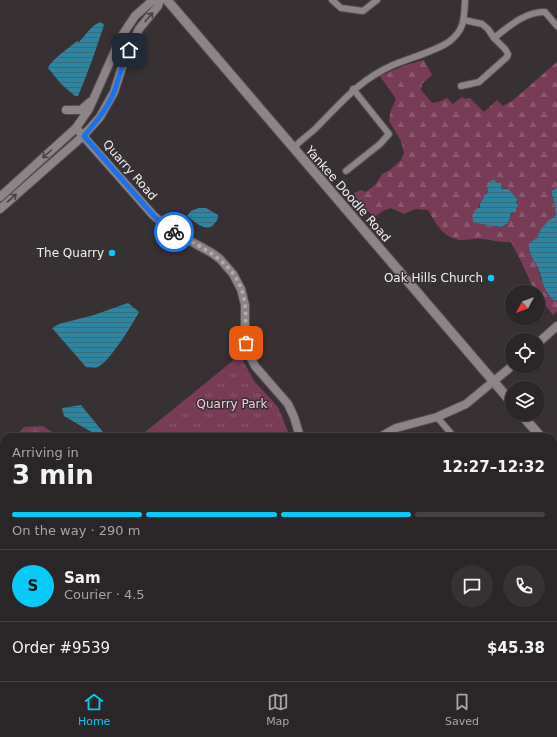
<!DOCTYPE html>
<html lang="en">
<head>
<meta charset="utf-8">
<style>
  body { margin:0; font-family:"DejaVu Sans",sans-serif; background:#363133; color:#f1f3f6; height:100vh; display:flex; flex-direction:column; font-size:15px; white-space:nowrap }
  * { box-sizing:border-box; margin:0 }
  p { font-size:13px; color:#a5a5a7 }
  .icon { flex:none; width:22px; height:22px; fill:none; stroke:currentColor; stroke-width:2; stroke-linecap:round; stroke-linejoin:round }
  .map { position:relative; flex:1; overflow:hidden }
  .panel { position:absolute; left:0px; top:433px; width:557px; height:248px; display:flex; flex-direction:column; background:#2a2527; border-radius:12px 12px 0 0; box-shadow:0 1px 3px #0004,0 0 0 1px #464244 }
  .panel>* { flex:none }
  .needle { width:26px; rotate:229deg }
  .buttons { position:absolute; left:505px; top:285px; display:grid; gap:8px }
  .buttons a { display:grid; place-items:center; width:40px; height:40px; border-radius:50%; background:#2a2527; box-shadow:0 1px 3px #0004,0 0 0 1px #464244; font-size:20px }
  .pin { position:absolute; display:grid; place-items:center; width:34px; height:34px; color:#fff; margin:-17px; border-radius:8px; box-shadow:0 2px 6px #0006 }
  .courier { position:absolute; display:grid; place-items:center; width:40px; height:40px; margin:-20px; border:3px solid #1a73e8; border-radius:50%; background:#fff; color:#222; box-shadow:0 1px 5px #0007 }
  .headline em { font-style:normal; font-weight:800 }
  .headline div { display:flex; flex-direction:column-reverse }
  .headline { display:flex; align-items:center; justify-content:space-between; height:68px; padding:0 12px }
  h1 { font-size:26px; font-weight:800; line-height:30px }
  .bar { display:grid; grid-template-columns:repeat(4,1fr); gap:6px 4px; align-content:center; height:48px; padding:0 12px }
  .bar i { height:5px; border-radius:3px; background:#464244 }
  .bar .current { background:#06cbf9 }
  .bar p { grid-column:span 4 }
  .line { display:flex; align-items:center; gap:10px; padding:0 12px; border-top:1px solid #464244 }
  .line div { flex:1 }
  .round { display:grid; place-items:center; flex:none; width:42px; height:42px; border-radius:21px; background:#363133 }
  .tabs { display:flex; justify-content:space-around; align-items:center; height:56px; border-top:1px solid #464244; background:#2a2527; font-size:11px; color:#a5a5a7 }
  .tabs a { display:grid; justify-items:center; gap:2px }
  .tabs .current { color:#06cbf9 }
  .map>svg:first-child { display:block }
  .forest { fill:url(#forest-firs); fill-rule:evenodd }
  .wetland { fill:url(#wetland-marsh) }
  .park { fill:url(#park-tufts) }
  .water { fill:url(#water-rules) }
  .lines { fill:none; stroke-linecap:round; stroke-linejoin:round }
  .minor-casing { stroke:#575052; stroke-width:8 }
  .tertiary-casing { stroke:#575052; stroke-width:10 }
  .secondary-casing { stroke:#575052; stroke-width:11 }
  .minor { stroke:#8c8487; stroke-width:6 }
  .tertiary { stroke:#8c8487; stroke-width:8 }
  .secondary { stroke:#8c8487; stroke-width:9 }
  .oneway { stroke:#494245 }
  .done { stroke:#b2acae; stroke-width:4; stroke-dasharray:0 7.2 }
  .route { stroke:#1a73e8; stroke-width:5 }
  .poi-dot { fill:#06cbf9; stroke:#383134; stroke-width:1.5 }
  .labels { text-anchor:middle; stroke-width:3; stroke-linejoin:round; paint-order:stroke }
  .street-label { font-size:12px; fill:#f3eef0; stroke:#383134 }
  .poi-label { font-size:12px; fill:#f3eef0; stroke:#383134; text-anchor:end }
  .park-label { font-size:12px; fill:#f4ccdb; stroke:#383134 }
</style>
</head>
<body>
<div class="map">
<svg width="557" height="681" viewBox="0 0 557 681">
  <defs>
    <pattern id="forest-firs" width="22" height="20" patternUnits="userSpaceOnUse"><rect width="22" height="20" fill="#783c56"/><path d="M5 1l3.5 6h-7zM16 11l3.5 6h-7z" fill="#8c586f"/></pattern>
    <pattern id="wetland-marsh" width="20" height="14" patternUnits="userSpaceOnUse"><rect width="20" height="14" fill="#783c56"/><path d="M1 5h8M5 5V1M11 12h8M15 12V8" fill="none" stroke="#8c586f"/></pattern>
    <pattern id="park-tufts" width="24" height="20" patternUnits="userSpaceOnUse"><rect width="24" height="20" fill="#783c56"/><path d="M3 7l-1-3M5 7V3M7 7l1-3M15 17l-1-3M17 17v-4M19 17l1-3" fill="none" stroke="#8c586f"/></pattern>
    <pattern id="water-rules" width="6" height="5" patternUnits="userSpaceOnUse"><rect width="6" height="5" fill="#2d85a0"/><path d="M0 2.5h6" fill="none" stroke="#386c7d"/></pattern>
  </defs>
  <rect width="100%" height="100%" fill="#383134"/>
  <g class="forest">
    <path d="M424,60L432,75L422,84L421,90L432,103L438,102L447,98L453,104L462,97L465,99L470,98L484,112L497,100L503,106L512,101L557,62V188L551,191L554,201L556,215C547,222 542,228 537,238L532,241L529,245V251L538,269L541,279L555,301L557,300V312L553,315L538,296V292H535L521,261L511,242C501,243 492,240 483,239C475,238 468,240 461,240C443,238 436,224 428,210L416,209L404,214L391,208L383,211L373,218L370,213L359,203L354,193L361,190L366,192L376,184L382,174L390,170L401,160L404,153L401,141L389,121L391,110L396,99L380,76L406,65ZM494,180L498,183L501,189L506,188L518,200C517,202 517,205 516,207C514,213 509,215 508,223L501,227L474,223L480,203L488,193Z"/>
    <path d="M1,497H4V567L0,568Z"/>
    <path d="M270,677H351L349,681H265Z"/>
  </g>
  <path class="wetland" d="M42,426L61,437H35L36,435L31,432L23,437H15L24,427Z"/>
  <path class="park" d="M240,355L254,381L278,407L290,437H139Z"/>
  <g class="water">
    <path d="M101,22L104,25C96,49 88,73 78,96H75L61,84L48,68C52,59 69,48 77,41L79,42C86,35 92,24 101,22Z"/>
    <path d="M494,180L498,183H501V189H508L518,200L516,202L518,206L516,208V212L511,213L508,223L501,227L474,223L472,216L475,210L480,207V203L484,198L483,196L488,193C488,187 486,182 494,180Z"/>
    <path d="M557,188V300L555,301C543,292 543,280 538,268C534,260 528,253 529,244L532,241L537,238L541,229L548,221L556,215L554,201L551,191Z"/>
    <path d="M199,208H206L218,215C218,219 217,221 214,224C207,234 194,221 187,216L191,211Z"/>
    <path d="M128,303L139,312C133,323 107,367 95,368C93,368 89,367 86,367L52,328L59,324L94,315Z"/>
    <path d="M81,405L107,437H100L64,416L62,408Z"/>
  </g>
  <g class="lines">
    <g class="minor-casing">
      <g id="minor">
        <path d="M332,0L341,8L363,11L377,0"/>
        <path d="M494,38C508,27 526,11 545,12L557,26"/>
        <path d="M461,86L479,82L507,57L508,54L505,49L494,38L488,29L482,24L464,20"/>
        <path d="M294,148C300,140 309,135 316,128C342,102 359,80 393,65C409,58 437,51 450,41C465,29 464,18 465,0"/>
        <path d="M346,171L380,144L389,134L353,89"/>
        <path d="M437,417L454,437"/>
        <path d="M553,650L557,655"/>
        <path d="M0,653L4,650"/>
        <path d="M159,677L162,681"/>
        <path d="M437,677L442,681"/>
        <path d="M385,681L389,677"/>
      </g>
    </g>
    <g class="tertiary-casing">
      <g id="tertiary">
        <path d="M66,110H81L90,102"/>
        <path d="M76,128L153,215L172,231L212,253L220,259L233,274L241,289L245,305V334L248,352L255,366L288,404L294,417L300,437"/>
        <path d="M0,197L76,128L89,109L121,37L135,16L153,0"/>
        <path d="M0,209L83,136L100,117L114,92L124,61L139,29L158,6L160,0"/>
        <path d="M538,343L557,326"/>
        <path d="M380,437L396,428L437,417L466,404L512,366"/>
        <path d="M96,681L100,677"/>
      </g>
    </g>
    <g class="secondary-casing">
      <g id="secondary">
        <path d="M167,0L512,403"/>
        <path d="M521,414L541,437"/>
        <path d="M553,451L557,455"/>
      </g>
    </g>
    <use href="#minor" class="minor"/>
    <use href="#tertiary" class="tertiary"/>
    <use href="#secondary" class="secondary"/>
  </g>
  <defs><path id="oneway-shaft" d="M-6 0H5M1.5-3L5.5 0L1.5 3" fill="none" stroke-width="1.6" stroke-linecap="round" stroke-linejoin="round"/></defs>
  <g class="oneway">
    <use href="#oneway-shaft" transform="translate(149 17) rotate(-50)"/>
    <use href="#oneway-shaft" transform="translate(47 154) rotate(138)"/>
    <use href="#oneway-shaft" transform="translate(12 198) rotate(-41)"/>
  </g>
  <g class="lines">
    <path class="done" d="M174,232C206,250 241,264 245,306C247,318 244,330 246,343"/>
    <path class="route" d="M129,50C122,64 119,78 114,92C107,109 96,122 84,136L153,215L164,226L174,232"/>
  </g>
  <g class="poi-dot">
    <circle cx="112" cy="253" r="4"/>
    <circle cx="491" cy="278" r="4"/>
  </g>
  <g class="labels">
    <g class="street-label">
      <text transform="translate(130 170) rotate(49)" y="4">Quarry Road</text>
      <text transform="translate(348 194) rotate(49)" y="4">Yankee Doodle Road</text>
    </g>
    <g class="poi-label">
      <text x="104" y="257">The Quarry</text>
      <text x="483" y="282">Oak Hills Church</text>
    </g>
    <g class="park-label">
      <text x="232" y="408">Quarry Park</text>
    </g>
  </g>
</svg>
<div class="buttons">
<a><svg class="needle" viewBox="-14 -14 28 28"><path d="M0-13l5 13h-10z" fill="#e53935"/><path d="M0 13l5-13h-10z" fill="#a5a5a7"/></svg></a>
<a><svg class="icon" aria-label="locate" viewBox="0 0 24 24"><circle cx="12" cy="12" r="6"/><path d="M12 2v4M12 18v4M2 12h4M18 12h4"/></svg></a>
<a><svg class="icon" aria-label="layers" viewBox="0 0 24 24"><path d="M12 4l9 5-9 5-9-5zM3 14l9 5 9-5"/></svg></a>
</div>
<div class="pin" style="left:246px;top:343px;background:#ea580c"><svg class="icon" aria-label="bag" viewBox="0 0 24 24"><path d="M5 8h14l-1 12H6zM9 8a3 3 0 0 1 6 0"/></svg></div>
<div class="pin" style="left:129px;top:50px;background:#1f2937"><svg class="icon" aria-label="home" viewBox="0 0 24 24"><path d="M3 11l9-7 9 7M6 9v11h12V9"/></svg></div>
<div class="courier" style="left:174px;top:232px"><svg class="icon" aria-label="bike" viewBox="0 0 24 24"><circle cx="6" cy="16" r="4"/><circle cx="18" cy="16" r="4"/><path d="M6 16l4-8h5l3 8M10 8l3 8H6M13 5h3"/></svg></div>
<section class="panel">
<div class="headline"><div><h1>3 min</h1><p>Arriving in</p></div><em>12:27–12:32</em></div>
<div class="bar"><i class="current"></i><i class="current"></i><i class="current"></i><i></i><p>On the way · 290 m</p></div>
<div class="line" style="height:72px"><b class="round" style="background:#06cbf9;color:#111">S</b><div><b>Sam</b><p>Courier · 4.5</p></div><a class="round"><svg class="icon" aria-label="chat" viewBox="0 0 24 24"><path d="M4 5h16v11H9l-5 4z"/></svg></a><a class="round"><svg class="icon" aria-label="phone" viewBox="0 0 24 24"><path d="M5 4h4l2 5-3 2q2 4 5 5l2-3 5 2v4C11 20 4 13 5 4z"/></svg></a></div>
<div class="line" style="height:52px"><div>Order #9539</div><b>$45.38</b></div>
</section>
</div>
<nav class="tabs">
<a class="current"><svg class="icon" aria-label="home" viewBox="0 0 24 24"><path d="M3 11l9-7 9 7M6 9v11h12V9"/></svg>Home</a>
<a><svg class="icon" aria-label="map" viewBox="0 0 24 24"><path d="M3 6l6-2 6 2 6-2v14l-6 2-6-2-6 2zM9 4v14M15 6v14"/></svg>Map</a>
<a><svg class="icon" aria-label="saved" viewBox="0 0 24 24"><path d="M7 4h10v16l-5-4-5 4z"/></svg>Saved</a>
</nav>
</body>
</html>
